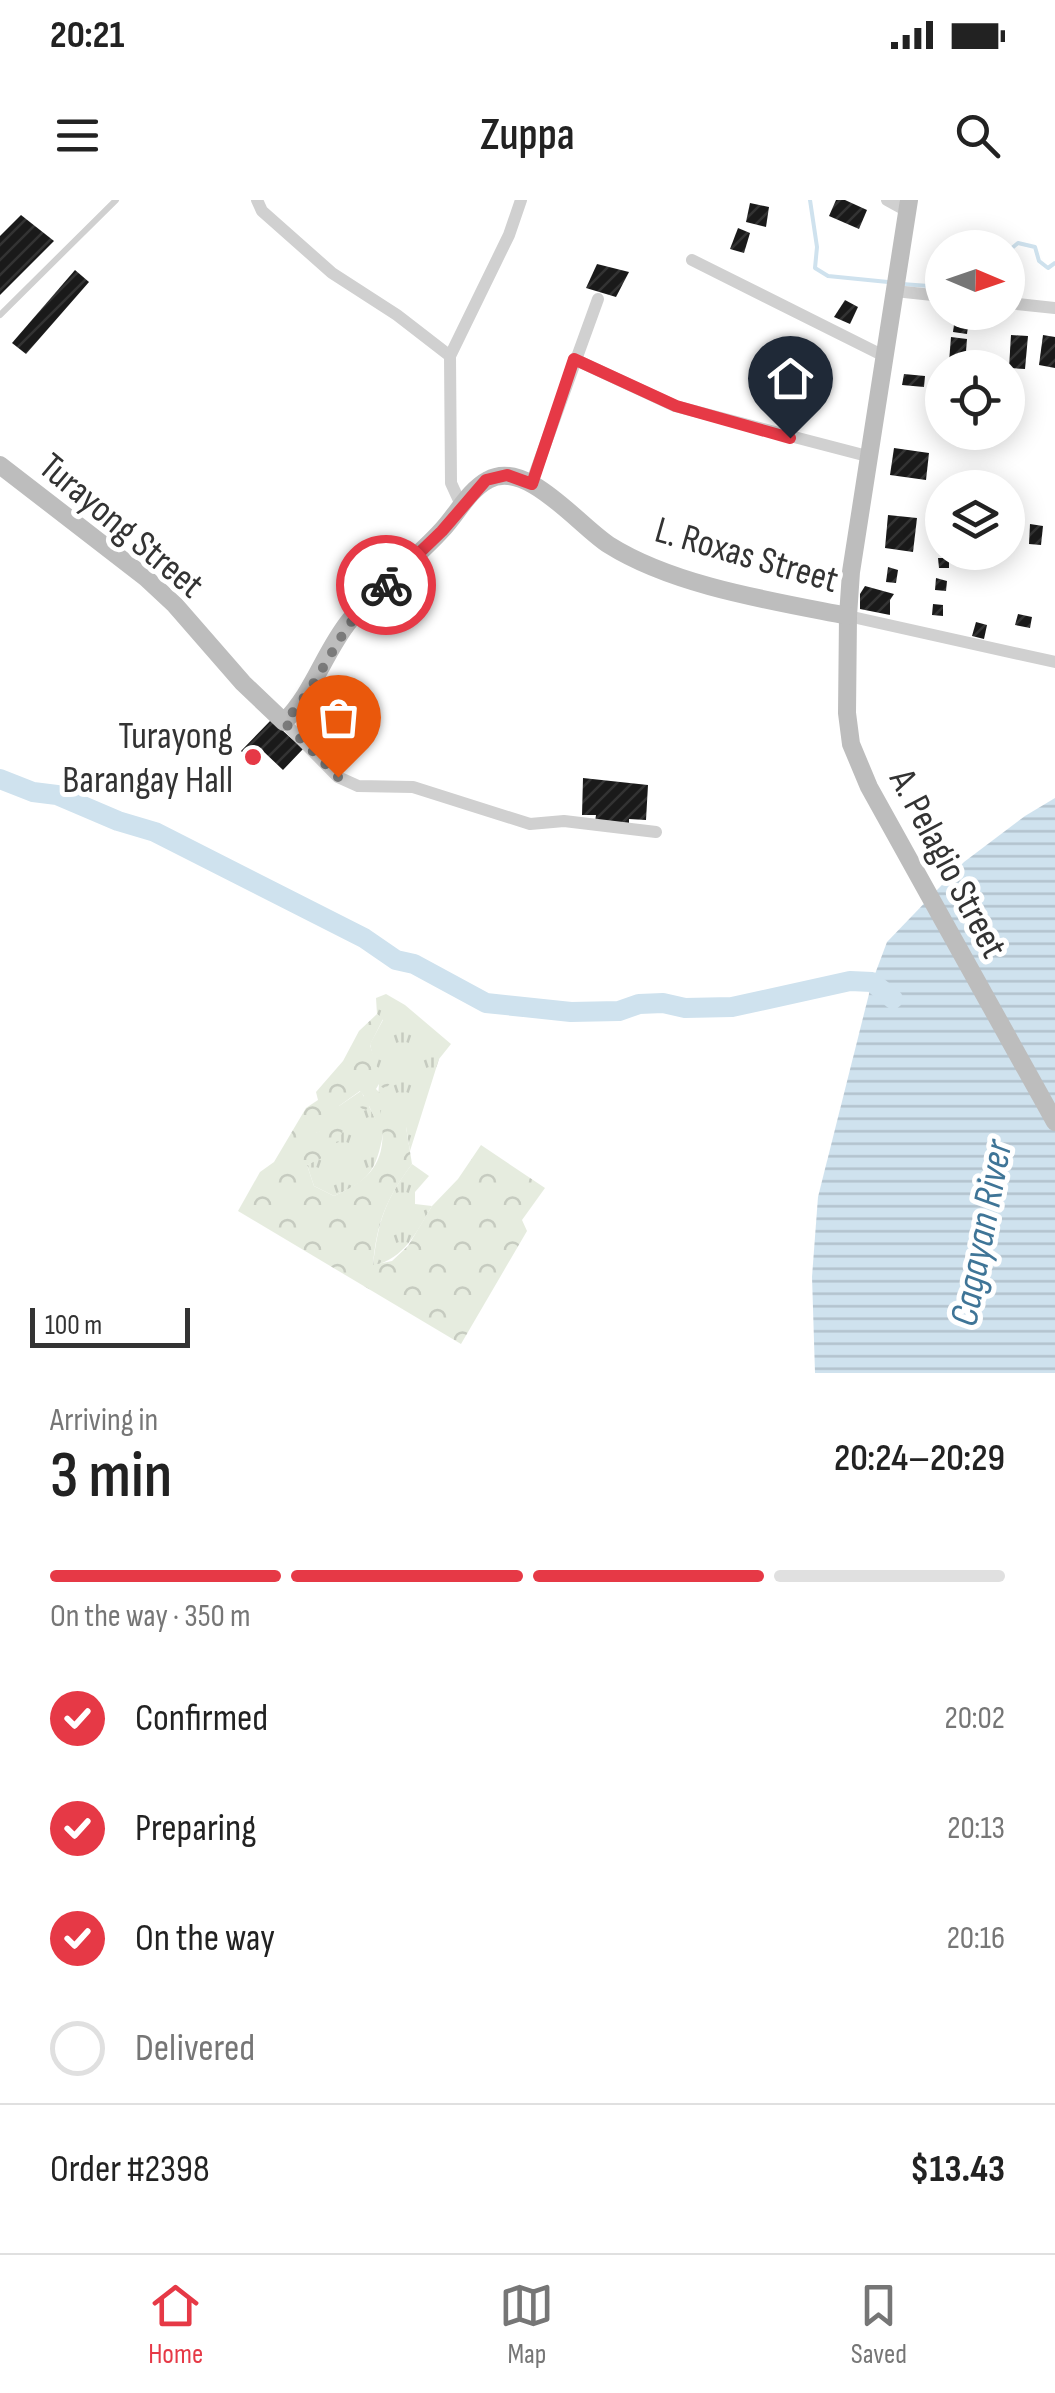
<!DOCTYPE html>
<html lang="en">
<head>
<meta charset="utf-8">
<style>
  body { margin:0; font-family:"Sofia Sans Condensed",sans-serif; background:#f2f2f2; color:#222; height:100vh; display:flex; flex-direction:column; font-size:38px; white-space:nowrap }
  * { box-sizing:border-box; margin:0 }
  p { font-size:32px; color:#767676 }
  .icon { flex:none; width:55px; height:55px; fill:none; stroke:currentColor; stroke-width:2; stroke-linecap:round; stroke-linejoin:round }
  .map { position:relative; height:1173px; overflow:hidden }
  .side { display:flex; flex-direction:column; background:#fff; flex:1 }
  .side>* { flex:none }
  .needle { width:65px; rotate:92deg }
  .buttons { position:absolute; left:925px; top:30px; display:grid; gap:20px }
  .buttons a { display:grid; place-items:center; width:100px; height:100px; border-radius:50%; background:#fff; box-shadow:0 5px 25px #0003; font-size:50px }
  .scale { position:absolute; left:30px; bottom:25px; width:160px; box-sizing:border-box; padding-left:10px; border:5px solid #333; border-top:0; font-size:28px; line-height:35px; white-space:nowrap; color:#333; -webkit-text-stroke:8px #fff; paint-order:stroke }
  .pin { position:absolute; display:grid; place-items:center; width:85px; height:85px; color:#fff; margin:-102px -42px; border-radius:50% 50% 50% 0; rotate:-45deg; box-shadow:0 0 10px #0007 }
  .pin .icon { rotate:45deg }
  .courier { position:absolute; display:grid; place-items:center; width:100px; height:100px; margin:-50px; border:8px solid #e63946; border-radius:50%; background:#fff; color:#222; box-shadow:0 2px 12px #0007 }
  .summary em { font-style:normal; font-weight:600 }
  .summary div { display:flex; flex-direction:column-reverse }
  .summary { display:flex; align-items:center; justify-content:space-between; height:170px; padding:0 50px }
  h1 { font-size:65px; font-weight:600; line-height:75px }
  .bar { display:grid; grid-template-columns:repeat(4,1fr); gap:15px 10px; align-content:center; height:120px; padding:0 50px }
  .bar i { height:12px; border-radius:8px; background:#e0e0e0 }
  .bar .active { background:#e63946 }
  .bar p { grid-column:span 4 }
  .line { display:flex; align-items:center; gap:25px; padding:0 50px; border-top:2px solid #e0e0e0 }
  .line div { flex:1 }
  ol { padding:0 50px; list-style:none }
  li { display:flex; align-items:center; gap:30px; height:110px }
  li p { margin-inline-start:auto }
  li .icon { padding:10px; border-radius:50%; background:#e63946; color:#fff; stroke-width:4 }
  li:last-child { color:#767676 }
  li i { width:55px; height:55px; border:5px solid #e0e0e0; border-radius:50% }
  .status { display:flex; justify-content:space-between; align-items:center; height:70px; padding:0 50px; background:#fff; direction:ltr }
  .status svg { height:28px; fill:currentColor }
  header { display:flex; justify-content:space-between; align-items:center; height:130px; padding:0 50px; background:#fff; font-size:45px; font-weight:600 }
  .dock { display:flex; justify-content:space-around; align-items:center; height:140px; border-top:2px solid #e0e0e0; background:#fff; font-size:28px; color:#767676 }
  .dock a { display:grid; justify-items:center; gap:5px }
  .dock .active { color:#e63946 }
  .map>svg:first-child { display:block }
  .grass { fill:url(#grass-tufts) }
  .forest { fill:url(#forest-crowns) }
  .water { fill:url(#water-rules) }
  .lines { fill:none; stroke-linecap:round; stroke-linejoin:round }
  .stream { stroke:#cfe2ee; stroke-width:4 }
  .river { stroke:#cfe2ee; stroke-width:20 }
  .building { fill:url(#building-hatch) }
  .lane { stroke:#d0d0d0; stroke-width:6 }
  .street { stroke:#d0d0d0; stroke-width:12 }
  .secondary { stroke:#bdbdbd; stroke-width:18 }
  .done { stroke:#7a7a7a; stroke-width:10; stroke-dasharray:0 18 }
  .route { stroke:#e63946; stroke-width:12 }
  .poi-dot { fill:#e63946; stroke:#fff; stroke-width:4 }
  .labels { text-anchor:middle; stroke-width:10; stroke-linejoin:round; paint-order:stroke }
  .street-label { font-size:38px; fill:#333; stroke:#fff }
  .poi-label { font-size:38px; fill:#333; stroke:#fff; text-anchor:end }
  .water-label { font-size:40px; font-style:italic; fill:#3f7597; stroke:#fff }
</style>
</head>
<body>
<div class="status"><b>20:21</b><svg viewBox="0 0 49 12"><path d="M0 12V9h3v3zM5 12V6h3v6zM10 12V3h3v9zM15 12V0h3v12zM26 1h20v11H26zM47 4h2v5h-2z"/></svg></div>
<header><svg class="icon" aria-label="menu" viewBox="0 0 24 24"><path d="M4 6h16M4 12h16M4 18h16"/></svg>Zuppa<svg class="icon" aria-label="search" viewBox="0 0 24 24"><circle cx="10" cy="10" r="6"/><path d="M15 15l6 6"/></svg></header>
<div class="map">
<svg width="1055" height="1173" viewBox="0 0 1055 1173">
  <defs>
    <pattern id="grass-tufts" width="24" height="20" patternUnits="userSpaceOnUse" patternTransform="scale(2.5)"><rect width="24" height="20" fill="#e6ecdf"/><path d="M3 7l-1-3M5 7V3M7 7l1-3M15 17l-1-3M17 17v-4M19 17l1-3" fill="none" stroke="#c6cbc0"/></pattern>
    <pattern id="forest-crowns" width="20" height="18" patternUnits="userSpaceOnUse" patternTransform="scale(2.5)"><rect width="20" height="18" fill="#e6ecdf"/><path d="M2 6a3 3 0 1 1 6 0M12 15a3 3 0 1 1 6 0" fill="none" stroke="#c6cbc0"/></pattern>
    <pattern id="water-rules" width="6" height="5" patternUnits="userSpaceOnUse" patternTransform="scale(2.5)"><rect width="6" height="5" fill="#cfe2ee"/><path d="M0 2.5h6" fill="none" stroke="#b2c2cd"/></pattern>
    <pattern id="building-hatch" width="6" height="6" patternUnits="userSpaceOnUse" patternTransform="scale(2.5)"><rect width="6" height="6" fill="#1a1a1a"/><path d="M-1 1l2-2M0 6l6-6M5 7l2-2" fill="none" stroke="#333"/></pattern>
  </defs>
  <rect width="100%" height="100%" fill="#fff"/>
  <g class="grass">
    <path d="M386,794L405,805L451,844L439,859L410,951L406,927L383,934C376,971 369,981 334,996L314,986L307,965L321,957L315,933L325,929L339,906L361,891L376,920L379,884L370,844L383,820L377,814L376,798Z"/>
    <path d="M412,964L429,976L415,992V1004L432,1006C416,1033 405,1058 373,1066C378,1021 385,1000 412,964Z"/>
  </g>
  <path class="forest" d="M377,814L383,819L370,845L377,867L382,869L391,882L385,890L379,884L376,889L388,901L380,908L381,919L376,921L369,906L365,911L360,907L364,896L360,891L339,906L349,913L339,941L329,944L325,930L316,933L322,958L307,965L314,986L334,996C368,981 386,964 382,924L406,927L412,964C386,999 377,1022 373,1065L392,1061L408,1046L432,1006L458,979L481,945L545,988L522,1020L527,1031L461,1144L238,1011L260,972L274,962L306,908L318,900L316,892L343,861L359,831Z"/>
  <path class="water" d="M1055,598V1173H815L812,1077L818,997L872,782L887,742L964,662L1025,616Z"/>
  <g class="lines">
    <g class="stream">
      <path d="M810,0L817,47L815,68L828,76L888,82"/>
      <path d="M1008,61L1013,57L1012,48L1018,43L1035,47L1039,61L1048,68L1055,63"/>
      <path d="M902,84L942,87"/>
    </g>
    <path class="river" d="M0,579L33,592L57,595L118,621L155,632L364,738L396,760L414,764L486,803L571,812L619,811L639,804L663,803L685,808L732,807L850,781L872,782L893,799"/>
  </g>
  <g class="building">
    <path d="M836,0H845L867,10L859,29L829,16Z"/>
    <path d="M750,3L769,7L766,27L746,22Z"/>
    <path d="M21,15L54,41L0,95V36Z"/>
    <path d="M738,28L750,33L744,53L730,49Z"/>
    <path d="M597,64L629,72L616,97L586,88Z"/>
    <path d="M75,70L89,82L26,154L12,143Z"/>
    <path d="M845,100L858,107L850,124L834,117Z"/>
    <path d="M955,117L969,119L967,134L953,132Z"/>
    <path d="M1011,135L1028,136L1025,169L1009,168Z"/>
    <path d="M1043,135L1055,137V168L1039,165Z"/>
    <path d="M951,137L967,139L965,164L949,162Z"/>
    <path d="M904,174L925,176L924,187L902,185Z"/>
    <path d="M894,248L929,253L926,280L890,275Z"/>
    <path d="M888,315L917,318L913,352L885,348Z"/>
    <path d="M1030,324L1043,326L1041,345L1029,344Z"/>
    <path d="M938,358H949V368H939Z"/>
    <path d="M888,367L898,370L896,383L886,382Z"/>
    <path d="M936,378L947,381L946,391L935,390Z"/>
    <path d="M865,386L894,394L890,400V415L860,409V394Z"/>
    <path d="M933,404L943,405V416L932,415Z"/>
    <path d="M1018,414L1032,417L1030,428L1015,425Z"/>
    <path d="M976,422L987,425L984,439L972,436Z"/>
    <path d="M271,520L303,549L283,570L263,551L253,563L241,551Z"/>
    <path d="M583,578L648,585L646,620L629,619V623L595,622L596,615H582Z"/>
  </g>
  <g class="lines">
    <path class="lane" d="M0,115L116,0"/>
    <g class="street">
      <path d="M257,0L262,11L332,73L397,115L450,156"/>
      <path d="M887,0L907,11"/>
      <path d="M692,60L886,157"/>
      <path d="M895,91L942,96"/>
      <path d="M1008,103L1055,108"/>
      <path d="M574,159L675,206L871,257"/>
      <path d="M531,284L598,99"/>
      <path d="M462,307L451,283L450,156L509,35L521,0"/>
      <path d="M848,416L1055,462"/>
      <path d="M284,522L338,577L358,586L413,587L530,624L564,621L656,632"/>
    </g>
    <g class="secondary">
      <path d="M909,0L851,372L848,416L847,513L851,544L869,587L1055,922"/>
      <path d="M0,265L146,378L175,405L243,483L284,522C314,492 324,452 350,420C377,387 413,362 442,330C457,314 469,290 488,280C526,258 579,326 609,345C674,386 772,401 848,416"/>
    </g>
  </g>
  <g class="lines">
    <path class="done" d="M338,577L284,522C325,480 338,422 386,385"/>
    <path class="route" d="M386,385L442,331L486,280L507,275L532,284L574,159L676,206L790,238"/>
  </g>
  <circle class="poi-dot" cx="253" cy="557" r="10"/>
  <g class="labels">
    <g class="street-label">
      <text transform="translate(122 325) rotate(40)" y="13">Turayong Street</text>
      <text transform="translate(747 354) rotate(16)" y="13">L. Roxas Street</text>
      <text transform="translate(949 663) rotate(62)" y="13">A. Pelagio Street</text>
    </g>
    <g class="poi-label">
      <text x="233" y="548">Turayong<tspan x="233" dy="44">Barangay Hall</tspan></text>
    </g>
    <g class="water-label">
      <text transform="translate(980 1033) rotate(-79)" y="14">Cagayan River</text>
    </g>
  </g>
</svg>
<div class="buttons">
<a><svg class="needle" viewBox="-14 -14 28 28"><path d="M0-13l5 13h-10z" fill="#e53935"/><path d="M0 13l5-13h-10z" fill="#767676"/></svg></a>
<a><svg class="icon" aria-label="locate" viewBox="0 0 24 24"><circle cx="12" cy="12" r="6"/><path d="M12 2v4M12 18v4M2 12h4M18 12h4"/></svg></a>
<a><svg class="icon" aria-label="layers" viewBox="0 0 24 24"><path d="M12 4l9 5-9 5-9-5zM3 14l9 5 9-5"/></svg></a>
</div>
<div class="scale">100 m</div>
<div class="pin" style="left:338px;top:577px;background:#ea580c"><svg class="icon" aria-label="bag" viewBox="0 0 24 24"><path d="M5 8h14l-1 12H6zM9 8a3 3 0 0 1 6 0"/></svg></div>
<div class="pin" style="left:790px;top:238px;background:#1f2937"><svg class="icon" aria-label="home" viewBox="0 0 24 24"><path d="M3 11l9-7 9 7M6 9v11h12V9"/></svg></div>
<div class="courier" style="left:386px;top:385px"><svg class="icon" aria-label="bike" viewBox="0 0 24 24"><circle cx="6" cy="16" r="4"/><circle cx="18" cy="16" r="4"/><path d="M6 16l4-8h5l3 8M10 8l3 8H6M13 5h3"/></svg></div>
</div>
<section class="side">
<div class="summary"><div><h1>3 min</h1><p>Arriving in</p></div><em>20:24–20:29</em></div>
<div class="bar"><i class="active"></i><i class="active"></i><i class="active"></i><i></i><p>On the way · 350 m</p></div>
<ol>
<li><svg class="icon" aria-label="check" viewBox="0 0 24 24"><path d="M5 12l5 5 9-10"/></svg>Confirmed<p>20:02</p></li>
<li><svg class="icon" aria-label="check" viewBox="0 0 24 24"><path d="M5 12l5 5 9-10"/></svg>Preparing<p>20:13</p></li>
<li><svg class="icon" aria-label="check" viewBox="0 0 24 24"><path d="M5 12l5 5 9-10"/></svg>On the way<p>20:16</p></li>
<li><i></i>Delivered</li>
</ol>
<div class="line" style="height:130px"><div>Order #2398</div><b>$13.43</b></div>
</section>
<nav class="dock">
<a class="active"><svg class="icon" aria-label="home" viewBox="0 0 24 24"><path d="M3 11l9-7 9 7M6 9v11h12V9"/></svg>Home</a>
<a><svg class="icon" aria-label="map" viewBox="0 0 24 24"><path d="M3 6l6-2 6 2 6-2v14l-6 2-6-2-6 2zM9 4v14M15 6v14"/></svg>Map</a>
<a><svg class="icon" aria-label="saved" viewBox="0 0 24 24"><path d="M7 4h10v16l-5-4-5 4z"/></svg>Saved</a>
</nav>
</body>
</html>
